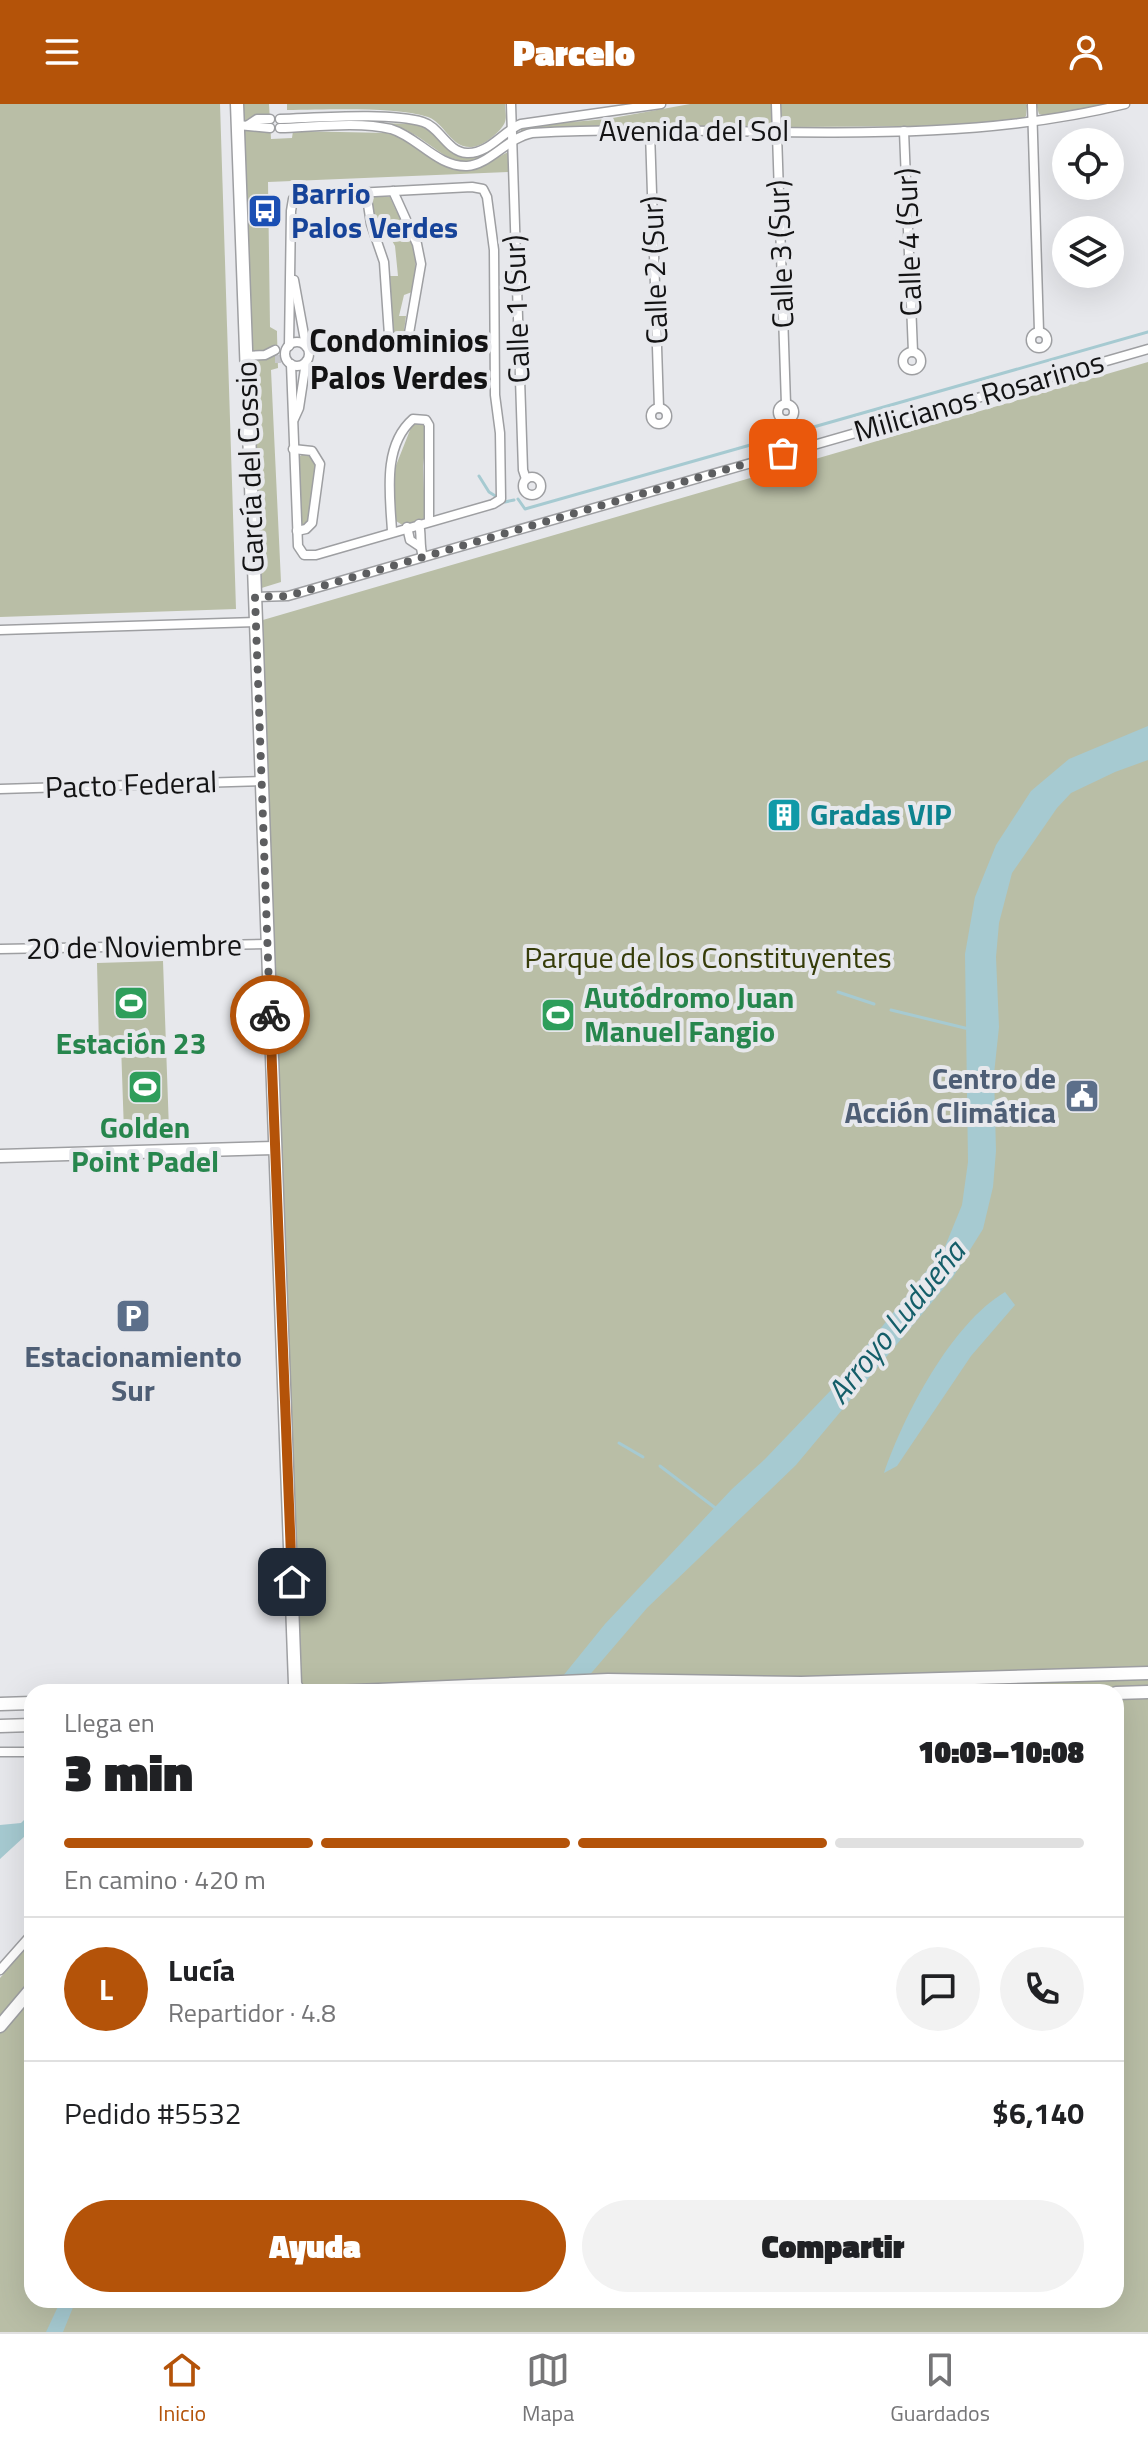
<!DOCTYPE html>
<html lang="es">
<head>
<meta charset="utf-8">
<style>
  body { margin:0; font-family:"Titillium Web",sans-serif; background:#f2f2f2; color:#202124; height:100vh; display:flex; flex-direction:column; font-size:30px; white-space:nowrap }
  * { box-sizing:border-box; margin:0 }
  p { font-size:26px; color:#757577 }
  .icon { flex:none; width:44px; height:44px; fill:none; stroke:currentColor; stroke-width:2; stroke-linecap:round; stroke-linejoin:round }
  .map { position:relative; flex:1; overflow:hidden }
  .panel { position:absolute; left:24px; top:1580px; width:1100px; height:624px; display:flex; flex-direction:column; background:#fff; border-radius:24px; box-shadow:0 8px 32px #0002 }
  .panel>* { flex:none }
  .fabs { position:absolute; left:1052px; top:24px; display:grid; gap:16px }
  .fabs a { display:grid; place-items:center; width:72px; height:72px; border-radius:50%; background:#fff; box-shadow:0 8px 32px #0002; font-size:40px }
  .pin { position:absolute; display:grid; place-items:center; width:68px; height:68px; color:#fff; margin:-34px; border-radius:16px; box-shadow:0 4px 12px #0006 }
  .courier { position:absolute; display:grid; place-items:center; width:80px; height:80px; margin:-40px; border:6px solid #b45309; border-radius:50%; background:#fff; color:#222; box-shadow:0 2px 10px #0007 }
  .summary em { font-style:normal; font-weight:800 }
  .summary div { display:flex; flex-direction:column-reverse }
  .summary { display:flex; align-items:center; justify-content:space-between; height:136px; padding:0 40px }
  h1 { font-size:52px; font-weight:800; line-height:60px }
  .bar { display:grid; grid-template-columns:repeat(4,1fr); gap:12px 8px; align-content:center; height:96px; padding:0 40px }
  .bar i { height:10px; border-radius:6px; background:#e0e0e0 }
  .bar .on { background:#b45309 }
  .bar p { grid-column:span 4 }
  .line { display:flex; align-items:center; gap:20px; padding:0 40px; border-top:2px solid #e0e0e0 }
  .line div { flex:1 }
  .round { display:grid; place-items:center; flex:none; width:84px; height:84px; border-radius:42px; background:#f2f2f2 }
  .primary-button { display:flex; gap:16px; margin-top:auto; padding:16px 40px }
  .primary-button a { flex:1; height:92px; border-radius:48px; background:#b45309; color:#fff; font-size:32px; font-weight:800; line-height:92px; text-align:center }
  .primary-button a+a { background:#f2f2f2; color:#202124 }
  header { display:flex; justify-content:space-between; align-items:center; height:104px; padding:0 40px; background:#b45309; color:#fff; font-size:36px; font-weight:800 }
  .tab-bar { display:flex; justify-content:space-around; align-items:center; height:112px; border-top:2px solid #e0e0e0; background:#fff; font-size:22px; color:#757577 }
  .tab-bar a { display:grid; justify-items:center; gap:4px }
  .tab-bar .on { color:#b45309 }
  .map>svg:first-child { display:block }
  .green { fill:#b9bea6 }
  .water { fill:#a6cad1 }
  .lines { fill:none; stroke-linecap:round; stroke-linejoin:round }
  .stream { stroke:#a6cad1; stroke-width:3 }
  .street-tunnel { stroke:#c7c8cc; stroke-width:8; stroke-dasharray:8 4; stroke-linecap:butt }
  .street-casing { stroke:#9e9fa2; stroke-width:11 }
  .secondary-casing { stroke:#9e9fa2; stroke-width:15 }
  .street { stroke:#fff; stroke-width:8 }
  .secondary { stroke:#fff; stroke-width:12 }
  .done { stroke:#5d5e60; stroke-width:8; stroke-dasharray:0 14.4 }
  .route { stroke:#b45309; stroke-width:10 }
  .labels { text-anchor:middle; stroke-width:8; stroke-linejoin:round; paint-order:stroke }
  .street-label { font-size:30px; fill:#131314; stroke:#e7e8ec }
  .transit-label { font-size:30px; font-weight:bold; fill:#164399; stroke:#e7e8ec; text-anchor:start }
  .culture-label { font-size:30px; font-weight:bold; fill:#0d838f; stroke:#e7e8ec; text-anchor:start }
  .park-label { font-size:30px; fill:#363c09; stroke:#e7e8ec }
  .leisure-label { font-size:30px; font-weight:bold; fill:#27864d; stroke:#e7e8ec }
  .service-label { font-size:30px; font-weight:bold; fill:#4e5e75; stroke:#e7e8ec; text-anchor:end }
  .neighbourhood-label { font-size:32px; font-weight:bold; fill:#131314; stroke:#e7e8ec }
  .water-label { font-size:32px; font-style:italic; fill:#145e69; stroke:#e7e8ec }
</style>
</head>
<body>
<header><svg class="icon" aria-label="menu" viewBox="0 0 24 24"><path d="M4 6h16M4 12h16M4 18h16"/></svg>Parcelo<svg class="icon" aria-label="person" viewBox="0 0 24 24"><circle cx="12" cy="8" r="4"/><path d="M4 21q1-7 8-7t8 7"/></svg></header>
<div class="map">
<svg width="1148" height="2228" viewBox="0 0 1148 2228">
  <rect width="100%" height="100%" fill="#e7e8ec"/>
  <g class="green">
    <path d="M0,0H220L236,505L0,513Z"/>
    <path d="M237,0H269L271,35L292,34L293,27L387,29L402,34L439,59L449,62L479,63L508,48V68L268,78L270,223L277,227V230L278,264L271,266L281,478L255,486Z"/>
    <path d="M287,0H505C505,6 507,13 505,18C501,28 482,43 472,43C451,45 445,19 428,13C393,2 326,6 287,6Z"/>
    <path d="M690,0H772L773,18L761,24H546L523,29L520,25L536,21L607,15Z"/>
    <path d="M780,0H1026L1027,1L1026,12L1021,16L957,22L788,23L780,15Z"/>
    <path d="M1036,0H1106L1046,12L1039,10Z"/>
    <path d="M291,17L416,20C456,30 438,69 495,43C451,82 433,29 391,21C359,15 323,20 291,20Z"/>
    <path d="M375,91L390,93C407,133 423,142 412,188L404,191L399,212H406L404,227L397,232L393,231L390,172H398L395,142L385,124L376,121L371,100Z"/>
    <path d="M1148,258V2228H0V1874L32,1837V2196H1116V1588H299L256,518Z"/>
    <path d="M421,318L425,321L427,330L423,362L425,413L422,416L404,422L396,417L393,369L412,321Z"/>
    <path d="M303,350H309L316,357L309,419L300,423L299,353Z"/>
    <path d="M163,857L169,1026L124,1028L121,941H99L97,859Z"/>
  </g>
  <g class="water">
    <path d="M1148,622V656L1115,668L1071,689L1057,704L1012,769L999,819L996,853L999,923L994,970L996,1047L993,1083L983,1125L953,1173L796,1361L647,1504L575,1588H550L605,1520L732,1385L765,1355L833,1284L944,1145L962,1101L968,1058L965,850L975,793L996,741L1031,687L1069,655Z"/>
    <path d="M1005,1188L1015,1201L971,1252L897,1362L884,1369C904,1311 951,1220 1005,1188Z"/>
    <path d="M25,1715L29,1717L32,1715V1730L28,1728L25,1730V1732L0,1755V1721L21,1719Z"/>
    <path d="M61,2196H76L63,2228H46Z"/>
  </g>
  <g class="lines">
    <g class="stream">
      <path d="M479,372L489,388L505,398L514,396"/>
      <path d="M518,395L525,405L1148,228"/>
      <path d="M838,888L874,900"/>
      <path d="M891,906L969,925"/>
      <path d="M619,1339L643,1353"/>
      <path d="M660,1362L718,1406"/>
    </g>
    <path class="street-tunnel" d="M275,255H281"/>
    <g class="street-casing">
      <g id="street">
        <path d="M511,0L523,366L526,375"/>
        <path d="M776,0L786,300"/>
        <path d="M1032,0L1039,227"/>
        <path d="M280,15C317,14 389,8 423,18C440,23 447,48 467,49C489,50 503,27 521,20L661,0"/>
        <path d="M238,21L270,24"/>
        <path d="M248,21L257,15H270"/>
        <path d="M280,24C313,23 359,17 391,25C418,33 437,63 467,62C489,61 507,34 532,29C729,18 932,48 1125,0"/>
        <path d="M904,27L913,248"/>
        <path d="M650,28L659,304"/>
        <path d="M366,88L371,120L384,158L389,231L399,239L408,235L421,160L417,140L393,87"/>
        <path d="M294,176L306,242"/>
        <circle cx="1039" cy="236" r="8"/>
        <circle cx="297" cy="250" r="12"/>
        <path d="M289,242L291,107L293,95L297,92L472,83L483,85L487,93L494,146L495,291L500,329L501,395L493,400L316,451H304L298,442L291,260"/>
        <circle cx="912" cy="257" r="9"/>
        <path d="M246,252L265,251L275,246"/>
        <circle cx="786" cy="308" r="8"/>
        <circle cx="659" cy="312" r="8"/>
        <path d="M294,315L299,304L306,258"/>
        <path d="M293,345L312,347L320,360L312,419L306,425L297,427"/>
        <circle cx="532" cy="382" r="9"/>
        <path d="M419,420C422,432 419,441 423,453"/>
        <path d="M407,423L410,436L419,442"/>
        <path d="M392,427C390,391 382,342 413,315L426,316L429,321V417"/>
        <path d="M255,493L288,492L1148,245"/>
        <path d="M0,526L256,518"/>
        <path d="M0,685L262,677"/>
        <path d="M0,845L268,840"/>
        <path d="M0,1648H32"/>
        <path d="M0,1866L32,1830"/>
      </g>
    </g>
    <g class="secondary-casing">
      <g id="secondary">
        <path d="M237,0L295,1580L299,1588"/>
        <path d="M0,1052L275,1044"/>
        <path d="M333,1588L608,1576L801,1579L1148,1569"/>
        <path d="M1116,1589L1148,1588"/>
        <path d="M0,1600L32,1599"/>
        <path d="M0,1622L32,1621"/>
        <path d="M0,1922L32,1884"/>
      </g>
    </g>
    <use href="#street" class="street"/>
    <use href="#secondary" class="secondary"/>
  </g>
  <g class="lines">
    <path class="done" d="M270,911L255,493L288,492L783,349"/>
    <path class="route" d="M270,911L292,1478"/>
  </g>
  <defs>
    <g id="bus-square" transform="scale(1.8)"><rect x="-9" y="-9" width="18" height="18" rx="4" fill="#1a4fb4" stroke="#e7e8ec"/><path d="M-5-6H5V4H4V6H2V4H-2V6H-4V4H-5ZM-3.5-4V0h7V-4ZM-3.5 1.2v1.5H-2V1.2ZM2 1.2v1.5H3.5V1.2Z" fill="#fff"/></g>
    <g id="building-square" transform="scale(1.8)"><rect x="-9" y="-9" width="18" height="18" rx="4" fill="#0f9aa8" stroke="#e7e8ec"/><path d="M-4-6H4V6H1V3H-1V6H-4ZM-2.5-4.3h1.7v1.8h-1.7ZM.8-4.3h1.7v1.8H.8ZM-2.5-1h1.7V.8h-1.7ZM.8-1h1.7V.8H.8Z" fill="#fff"/></g>
    <g id="stadium-square" transform="scale(1.8)"><rect x="-9" y="-9" width="18" height="18" rx="4" fill="#2e9e5b" stroke="#e7e8ec"/><path d="M0-5a6.5 5 0 1 0 0 10a6.5 5 0 1 0 0-10ZM-3.5-1.8h7v3.6h-7Z" fill="#fff"/></g>
    <g id="civic-square" transform="scale(1.8)"><rect x="-9" y="-9" width="18" height="18" rx="4" fill="#5c6f8a" stroke="#e7e8ec"/><path d="M-.6-6.5H3V-4.5H.6V-3L4-1V1h2V6H-6V1h2V-1L-.6-3ZM-1.2 2.5V6h2.4V2.5Z" fill="#fff"/></g>
    <g id="parking-square" transform="scale(1.8)"><rect x="-9" y="-9" width="18" height="18" rx="4" fill="#5c6f8a" stroke="#e7e8ec"/><path d="M-3.5-5.5H1a3.5 3.5 0 0 1 0 7H-1V5.5H-3.5ZM-1-3.4V-.6H.8a1.4 1.4 0 0 0 0-2.8Z" fill="#fff"/></g>
  </defs>
  <g fill-rule="evenodd">
    <use href="#bus-square" x="265" y="107"/>
    <use href="#building-square" x="784" y="711"/>
    <use href="#stadium-square" x="131" y="899"/>
    <use href="#stadium-square" x="558" y="911"/>
    <use href="#stadium-square" x="145" y="983"/>
    <use href="#civic-square" x="1082" y="992"/>
    <use href="#parking-square" x="133" y="1212"/>
  </g>
  <g class="labels">
    <g class="street-label">
      <text x="694" y="37">Avenida del Sol</text>
      <text transform="translate(909 138) rotate(-92)" y="10">Calle 4 (Sur)</text>
      <text transform="translate(781 150) rotate(-92)" y="10">Calle 3 (Sur)</text>
      <text transform="translate(655 166) rotate(-92)" y="10">Calle 2 (Sur)</text>
      <text transform="translate(517 205) rotate(-92)" y="10">Calle 1 (Sur)</text>
      <text transform="translate(979 293) rotate(-16)" y="10">Milicianos Rosarinos</text>
      <text transform="translate(250 363) rotate(-92)" y="10">García del Cossio</text>
      <text transform="translate(131 681) rotate(-2)" y="10">Pacto Federal</text>
      <text transform="translate(134 843) rotate(-1)" y="10">20 de Noviembre</text>
    </g>
    <g class="transit-label">
      <text x="291" y="100">Barrio<tspan x="291" dy="34">Palos Verdes</tspan></text>
    </g>
    <g class="culture-label">
      <text x="810" y="721">Gradas VIP</text>
    </g>
    <g class="park-label">
      <text x="708" y="864">Parque de los Constituyentes</text>
    </g>
    <g class="leisure-label">
      <text x="584" y="904" text-anchor="start">Autódromo Juan<tspan x="584" dy="34">Manuel Fangio</tspan></text>
      <text x="131" y="950">Estación 23</text>
      <text x="145" y="1034">Golden<tspan x="145" dy="34">Point Padel</tspan></text>
    </g>
    <g class="service-label">
      <text x="1056" y="985">Centro de<tspan x="1056" dy="34">Acción Climática</tspan></text>
      <text x="133" y="1263" text-anchor="middle">Estacionamiento<tspan x="133" dy="34">Sur</tspan></text>
    </g>
    <g class="neighbourhood-label">
      <text x="399" y="248">Condominios<tspan x="399" dy="37">Palos Verdes</tspan></text>
    </g>
    <g class="water-label">
      <text transform="translate(896 1218) rotate(-51)" y="11">Arroyo Ludueña</text>
    </g>
  </g>
</svg>
<div class="fabs">
<a><svg class="icon" aria-label="locate" viewBox="0 0 24 24"><circle cx="12" cy="12" r="6"/><path d="M12 2v4M12 18v4M2 12h4M18 12h4"/></svg></a>
<a><svg class="icon" aria-label="layers" viewBox="0 0 24 24"><path d="M12 4l9 5-9 5-9-5zM3 14l9 5 9-5"/></svg></a>
</div>
<div class="pin" style="left:783px;top:349px;background:#ea580c"><svg class="icon" aria-label="bag" viewBox="0 0 24 24"><path d="M5 8h14l-1 12H6zM9 8a3 3 0 0 1 6 0"/></svg></div>
<div class="pin" style="left:292px;top:1478px;background:#1f2937"><svg class="icon" aria-label="home" viewBox="0 0 24 24"><path d="M3 11l9-7 9 7M6 9v11h12V9"/></svg></div>
<div class="courier" style="left:270px;top:911px"><svg class="icon" aria-label="bike" viewBox="0 0 24 24"><circle cx="6" cy="16" r="4"/><circle cx="18" cy="16" r="4"/><path d="M6 16l4-8h5l3 8M10 8l3 8H6M13 5h3"/></svg></div>
<section class="panel">
<div class="summary"><div><h1>3 min</h1><p>Llega en</p></div><em>10:03–10:08</em></div>
<div class="bar"><i class="on"></i><i class="on"></i><i class="on"></i><i></i><p>En camino · 420 m</p></div>
<div class="line" style="height:144px"><b class="round" style="background:#b45309;color:#fff">L</b><div><b>Lucía</b><p>Repartidor · 4.8</p></div><a class="round"><svg class="icon" aria-label="chat" viewBox="0 0 24 24"><path d="M4 5h16v11H9l-5 4z"/></svg></a><a class="round"><svg class="icon" aria-label="phone" viewBox="0 0 24 24"><path d="M5 4h4l2 5-3 2q2 4 5 5l2-3 5 2v4C11 20 4 13 5 4z"/></svg></a></div>
<div class="line" style="height:104px"><div>Pedido #5532</div><b>$6,140</b></div>
<div class="primary-button"><a>Ayuda</a><a>Compartir</a></div>
</section>
</div>
<nav class="tab-bar">
<a class="on"><svg class="icon" aria-label="home" viewBox="0 0 24 24"><path d="M3 11l9-7 9 7M6 9v11h12V9"/></svg>Inicio</a>
<a><svg class="icon" aria-label="map" viewBox="0 0 24 24"><path d="M3 6l6-2 6 2 6-2v14l-6 2-6-2-6 2zM9 4v14M15 6v14"/></svg>Mapa</a>
<a><svg class="icon" aria-label="saved" viewBox="0 0 24 24"><path d="M7 4h10v16l-5-4-5 4z"/></svg>Guardados</a>
</nav>
</body>
</html>
